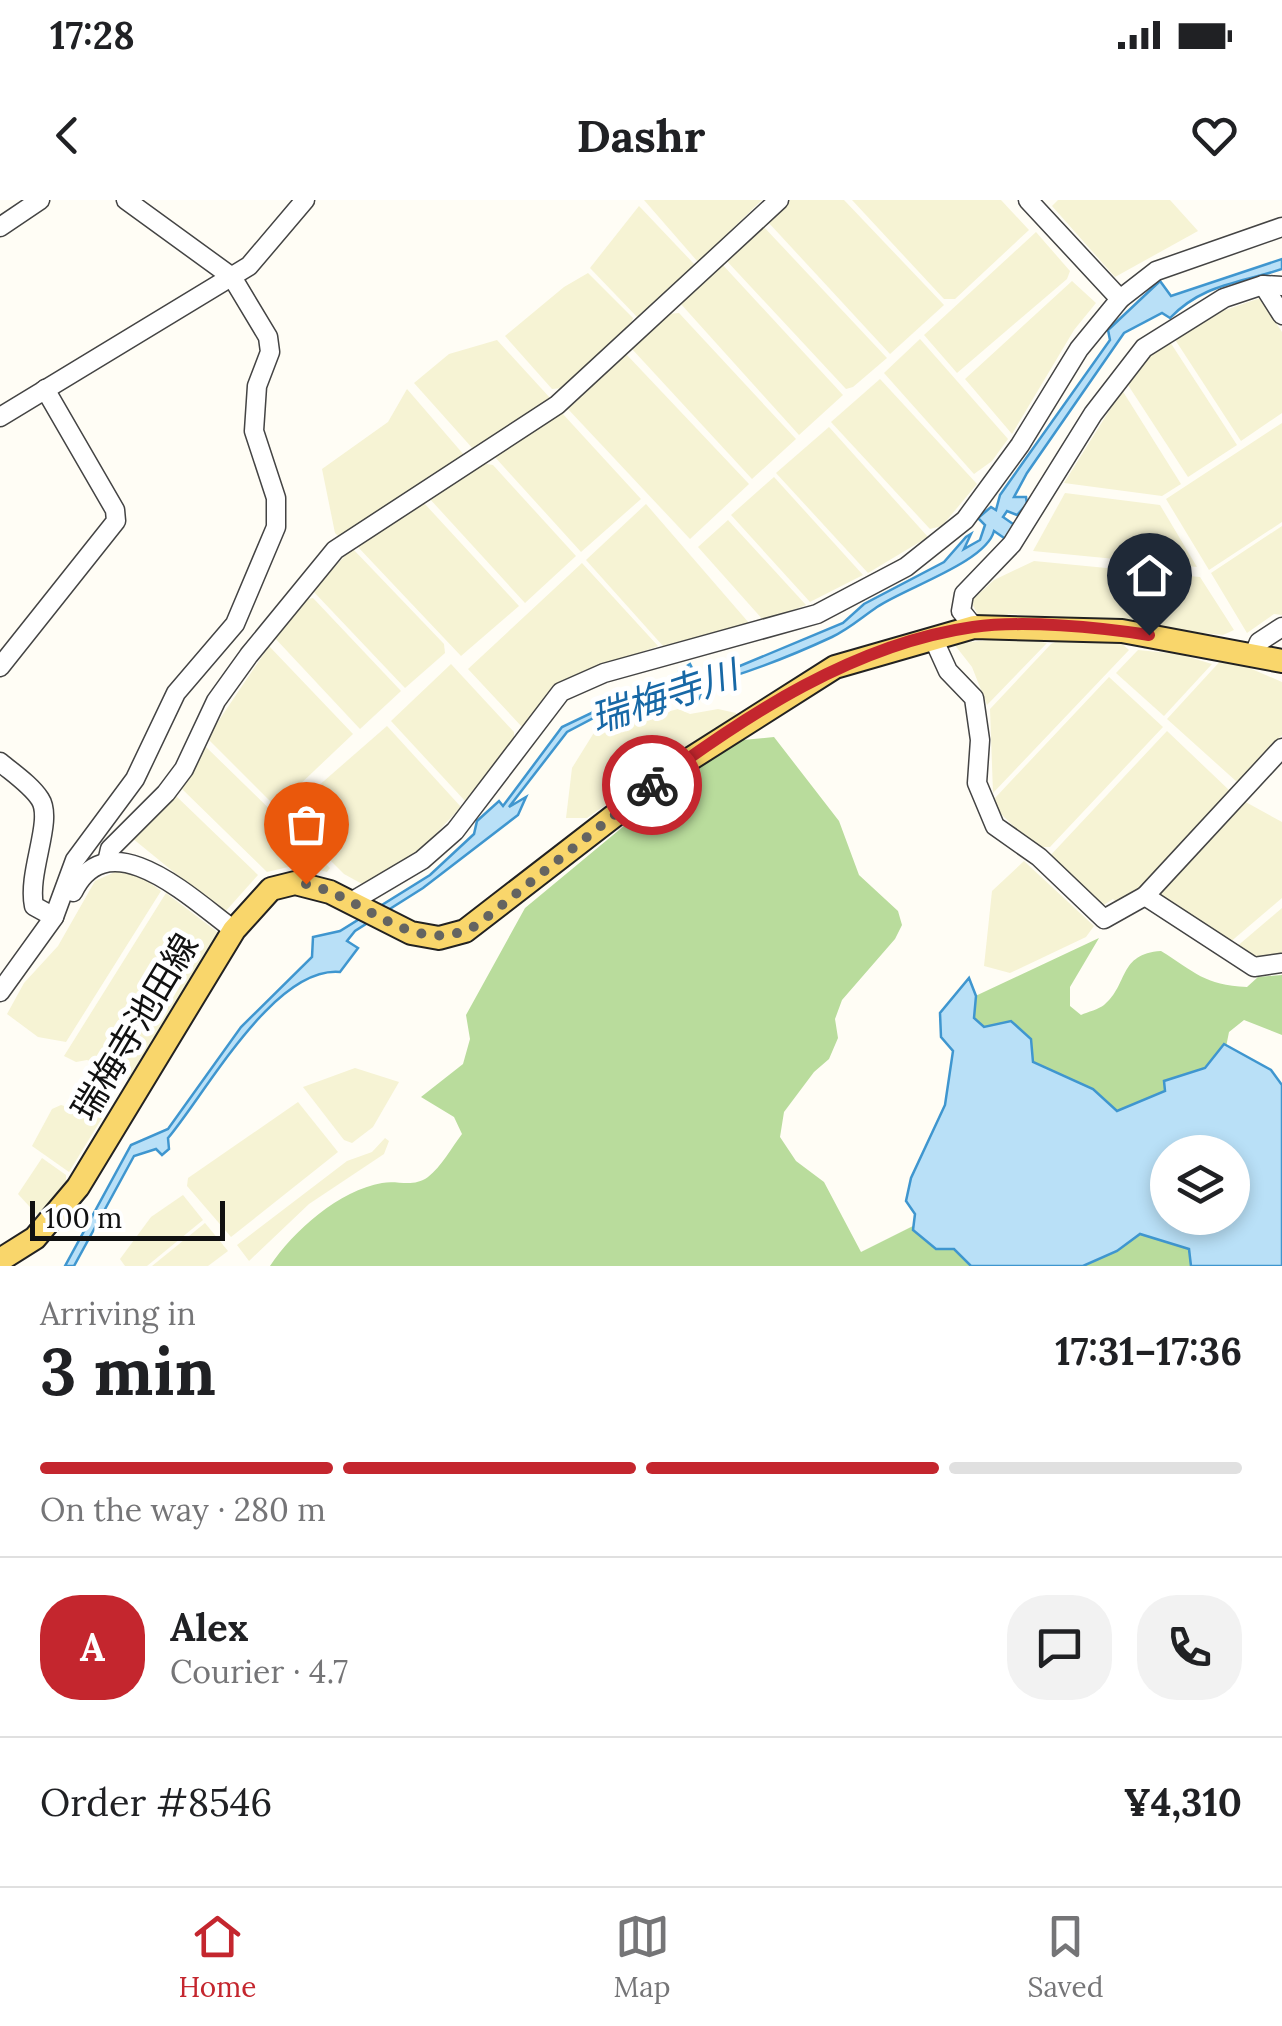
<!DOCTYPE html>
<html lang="en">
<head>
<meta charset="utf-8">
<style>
  body { margin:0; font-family:Lora,"Noto Sans JP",serif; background:#f2f2f2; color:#202124; height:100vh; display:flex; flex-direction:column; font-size:38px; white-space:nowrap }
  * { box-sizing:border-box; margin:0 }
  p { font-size:32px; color:#757577 }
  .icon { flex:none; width:55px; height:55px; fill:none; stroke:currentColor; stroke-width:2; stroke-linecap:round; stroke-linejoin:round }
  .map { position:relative; height:1066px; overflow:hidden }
  .drawer { display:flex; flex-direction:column; background:#fff; flex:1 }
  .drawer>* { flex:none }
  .controls { position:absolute; left:1150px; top:935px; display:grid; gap:20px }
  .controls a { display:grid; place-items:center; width:100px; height:100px; border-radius:50%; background:#fff; box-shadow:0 5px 15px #0003; font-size:50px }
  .scale { position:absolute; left:30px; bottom:25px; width:195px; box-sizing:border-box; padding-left:10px; border:5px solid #111; border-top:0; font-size:28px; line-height:35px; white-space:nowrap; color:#111; -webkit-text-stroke:8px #fff; paint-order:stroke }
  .pin { position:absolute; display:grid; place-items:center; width:85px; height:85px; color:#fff; margin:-102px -42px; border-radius:50% 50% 50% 0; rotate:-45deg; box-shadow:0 0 10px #0007 }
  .pin .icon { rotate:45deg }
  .courier { position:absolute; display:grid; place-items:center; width:100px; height:100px; margin:-50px; border:8px solid #c4262e; border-radius:50%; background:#fff; color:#222; box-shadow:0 2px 12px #0007 }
  .head em { font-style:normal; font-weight:700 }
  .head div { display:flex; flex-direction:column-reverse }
  .head { display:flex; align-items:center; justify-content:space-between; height:170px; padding:0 40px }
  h1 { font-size:65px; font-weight:700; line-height:75px }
  .bar { display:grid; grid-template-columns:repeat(4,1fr); gap:15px 10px; align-content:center; height:120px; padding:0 40px }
  .bar i { height:12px; border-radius:8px; background:#e0e0e0 }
  .bar .current { background:#c4262e }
  .bar p { grid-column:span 4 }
  .line { display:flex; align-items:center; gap:25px; padding:0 40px; border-top:2px solid #e0e0e0 }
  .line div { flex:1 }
  .round { display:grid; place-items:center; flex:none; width:105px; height:105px; border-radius:40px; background:#f2f2f2 }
  .status { display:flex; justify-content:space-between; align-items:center; height:70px; padding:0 50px; background:#fff; direction:ltr }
  .status svg { height:28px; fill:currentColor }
  header { display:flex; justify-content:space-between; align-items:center; height:130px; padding:0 40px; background:#fff; font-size:45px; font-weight:700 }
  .dock { display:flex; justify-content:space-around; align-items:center; height:140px; border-top:2px solid #e0e0e0; background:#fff; font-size:28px; color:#757577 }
  .dock a { display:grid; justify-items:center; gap:5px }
  .dock .current { color:#c4262e }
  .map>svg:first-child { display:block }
  .farmland { fill:#f6f3d4 }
  .forest { fill:#b9dc9c }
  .water { fill:#b9e0f7; stroke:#3f96cf; stroke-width:2.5; fill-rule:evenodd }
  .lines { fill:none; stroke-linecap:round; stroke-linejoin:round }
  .minor-casing { stroke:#444; stroke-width:21 }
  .major-casing { stroke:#222; stroke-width:26 }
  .minor { stroke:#fff; stroke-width:18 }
  .major { stroke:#f9d66b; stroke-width:22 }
  .done { stroke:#646461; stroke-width:10; stroke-dasharray:0 18 }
  .route { stroke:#c4262e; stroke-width:12 }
  .labels { text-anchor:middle; stroke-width:10; stroke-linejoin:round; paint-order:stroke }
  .street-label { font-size:35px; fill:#111; stroke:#fff }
  .water-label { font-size:38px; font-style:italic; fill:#1768a6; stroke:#fff }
</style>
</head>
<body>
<div class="status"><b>17:28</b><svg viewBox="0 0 49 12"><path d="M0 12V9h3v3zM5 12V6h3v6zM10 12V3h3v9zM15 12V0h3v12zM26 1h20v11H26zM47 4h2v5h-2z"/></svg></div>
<header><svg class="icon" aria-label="back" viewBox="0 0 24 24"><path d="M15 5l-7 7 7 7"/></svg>Dashr<svg class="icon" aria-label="heart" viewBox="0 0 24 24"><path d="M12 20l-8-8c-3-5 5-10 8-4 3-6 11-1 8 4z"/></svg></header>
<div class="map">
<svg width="1282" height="1066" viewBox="0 0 1282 1066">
  <rect width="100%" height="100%" fill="#fffdf5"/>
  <g class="farmland">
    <path d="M644,0H762L698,62Z"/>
    <path d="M790,0H844L944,105L890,154L768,22Z"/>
    <path d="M852,0H1001L1029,30L955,99H944Z"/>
    <path d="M1058,0H1170L1198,31L1115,77L1052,6Z"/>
    <path d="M639,6L695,65L639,119L590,68Z"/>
    <path d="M763,26L887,158L853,187L846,189L725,59Z"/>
    <path d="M1036,32L1070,71L1067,79L957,173L924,135Z"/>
    <path d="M721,63L843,195L799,235L680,103Z"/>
    <path d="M588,73L633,118L631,124L563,188L552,189L505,136L564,87Z"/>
    <path d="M1072,81L1096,103L1074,130L1012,234L965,179Z"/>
    <path d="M1260,98L1282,132V213L1241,241L1174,138L1208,116Z"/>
    <path d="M679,113L796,239L752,279L632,149L668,114Z"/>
    <path d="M920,139L1008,239L992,261L974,274L884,173Z"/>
    <path d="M497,140L551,199L474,250L414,183L449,154Z"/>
    <path d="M1170,142L1237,245L1188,277L1128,185L1150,156Z"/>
    <path d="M626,154L749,284L690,339L568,209Z"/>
    <path d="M880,179L977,284L942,326L930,329L831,222Z"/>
    <path d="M407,189L464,255L339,337L335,333L322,269L388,222Z"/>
    <path d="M1122,190L1181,284L1162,296L1064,283Z"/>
    <path d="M562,213L641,299L581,352L494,256Z"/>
    <path d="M1282,223V322L1209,370L1166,299Z"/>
    <path d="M829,227L928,337L868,373L776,273Z"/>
    <path d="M481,263L493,265L576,356L525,403L429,298Z"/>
    <path d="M774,277L863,375L810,402L731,315Z"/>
    <path d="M1065,293L1160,305L1197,367L1033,351Z"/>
    <path d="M424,303L519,406L461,456L357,346Z"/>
    <path d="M646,304L749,423L663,446L586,360Z"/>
    <path d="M728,320L806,405L764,421L698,347Z"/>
    <path d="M1282,326V415L1274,414L1247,433L1211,373Z"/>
    <path d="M352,348L444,444L445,453L405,488L313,391Z"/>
    <path d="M1034,361L1200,377L1234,430L1223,435L1012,414L979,418L971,401L994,380Z"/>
    <path d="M582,363L658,446L562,481L523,528L468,469Z"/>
    <path d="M313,398L401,491L360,529L273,436L303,400Z"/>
    <path d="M1013,437L1047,443L987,505L972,467L954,444Z"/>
    <path d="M1066,437L1121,443L1129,450L993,593L990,509L1051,444Z"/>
    <path d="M269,446L353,534L276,607L207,538Z"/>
    <path d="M1138,450L1179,454L1212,464L1164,516L1116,473Z"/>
    <path d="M1224,457L1282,482V535L1237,582L1167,519Z"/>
    <path d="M451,464L514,532V542L466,602L391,521Z"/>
    <path d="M1109,477L1163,527L1050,647H1035L997,610L995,598Z"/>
    <path d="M678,509L690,514L718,509L736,513L737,518L670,559L587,618H566L572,568L595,531Z"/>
    <path d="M387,526L461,607L413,658L364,685L344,674L285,615Z"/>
    <path d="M1167,531L1230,591L1143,689L1121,707L1113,699L1102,706L1048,658Z"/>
    <path d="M204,545L330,668L327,672L297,665L267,672L181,588Z"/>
    <path d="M174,594L258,675L224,713L132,638Z"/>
    <path d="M1242,600L1282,622V698L1228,744L1163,700L1159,692Z"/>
    <path d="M1024,661L1094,726L1086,737L1010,773L984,766L992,691Z"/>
    <path d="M117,671L138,674L161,691L66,842L38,837L7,814L24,783L58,746L95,681Z"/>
    <path d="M166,693L220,734L128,879L87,860L76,862L64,856Z"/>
    <path d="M1282,708V758L1255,762L1235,748Z"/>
    <path d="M355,868L399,882L373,927L352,943L344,940L303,887Z"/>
    <path d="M298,902L338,952L231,1037L187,986L188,978Z"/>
    <path d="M61,905L102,918L69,972L32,946L52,909Z"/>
    <path d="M385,938L389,941L384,954L309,1004L249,1061L237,1045L347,961L372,952Z"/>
    <path d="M42,958L66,975V984L40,1018L18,994Z"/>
    <path d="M183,995L203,1020L147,1066H125L120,1059L151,1017Z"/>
    <path d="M205,1023L228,1051L208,1066H152Z"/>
  </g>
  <g class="forest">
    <path d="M774,537L839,621L859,675L898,711L902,725L895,739L842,800L835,819L838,838L829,859L814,872L784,912L780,937L796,961L824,982L861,1052L937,1014L1161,1016L1206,1049L1204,1066H270C293,1031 340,990 382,983C398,980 413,988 428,977C441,967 452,947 462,934L454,917L421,897L463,864L470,839L466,815L525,708L683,577L743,540Z"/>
    <path d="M1099,738L1070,787V806L1081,815C1088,812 1099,809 1104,805C1129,784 1118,754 1161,751C1195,772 1204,785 1247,787L1258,777L1282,775V835L1244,820L1229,832L1224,857L1144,911L1104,914L975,828L969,799Z"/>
  </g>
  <g class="water">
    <path d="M1282,59V69C1237,84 1203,84 1170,118L1162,113L1124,133L1027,273L1014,297H1026L1027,304L1017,315L1007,311L1003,317L1016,326L1007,340L994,331C986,362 907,387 877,407C861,418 849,429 832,437C789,457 745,474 700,486L701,496L696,502L680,490L605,512L567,532L509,607L526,597L518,615L423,688L355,731L347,741L358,748L340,772C274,766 206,893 168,938L169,949L162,955L156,949L134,956L74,1066H65L131,945L168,929L241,827L312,757L313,737L340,731L430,675L474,634L477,621L499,601L503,606L562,527L627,496L681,483L679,471L690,464L697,478L735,468L843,423L864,404L944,362L966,337L971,334L964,349L980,340L985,325L978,318L991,307L996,310L1000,295L1110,140L1108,130L1160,81L1171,96Z"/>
    <path d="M969,778L976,796L974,818L984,827L1011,821L1031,839L1033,862L1093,889L1117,911L1165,891L1164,881L1205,868L1224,844L1271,870L1282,885V1066H1191L1189,1049L1140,1034L1117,1051L1083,1066H971L954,1049H936L913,1030L915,1014L906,1001L911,978L945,905L953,851L941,837L940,813ZM1232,952V1018H1168V952Z"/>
  </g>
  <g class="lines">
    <g class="minor-casing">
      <g id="minor">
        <path d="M1028,0L1120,99"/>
        <path d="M0,27L40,0"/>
        <path d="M1263,85L1282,115"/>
        <path d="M0,217L249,66L305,0"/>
        <path d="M974,427L961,411L964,394L1012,344L1093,214L1144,148L1224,98L1263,85L1282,86"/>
        <path d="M933,438L948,471L974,498L980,540L977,583L995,626L1039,657L1104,719L1145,696L1282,548"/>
        <path d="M1254,454L1259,442L1282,427"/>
        <path d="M0,467L116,321L115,310L45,189"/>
        <path d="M0,562C13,573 31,585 40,599C54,620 27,672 34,706L54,717"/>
        <path d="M107,662L110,649L166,593L184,569L216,501L249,455L335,350L557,205L779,0"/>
        <path d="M68,690L73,692C109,618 194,701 234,730"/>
        <path d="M1145,696L1254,767L1282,763"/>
        <path d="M351,702L422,660L455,631L561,492L604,473L817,414L906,367L965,320L1020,245L1079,149L1120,99L1156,71L1282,27"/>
        <path d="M0,792L54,717L75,660L135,579L176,493L235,424L276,327V298L254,231L257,186L270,152L268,137L232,77L126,0"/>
      </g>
    </g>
    <g class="major-casing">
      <path id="major" d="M0,1060L35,1038L78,987L234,730L271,689L295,683L330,692L411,733L439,738L465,731L676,568L835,467L974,427L1122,431L1282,461"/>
    </g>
    <use href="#minor" class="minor"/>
    <use href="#major" class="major"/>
  </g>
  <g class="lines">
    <path class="done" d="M306,684C366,697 414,760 477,725L652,585"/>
    <path class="route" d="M652,585C746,515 854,444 973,427C1024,420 1098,427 1149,435"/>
  </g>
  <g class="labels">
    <g class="street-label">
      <text transform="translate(135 827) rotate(-59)" y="12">瑞梅寺池田線</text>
    </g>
    <g class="water-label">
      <text transform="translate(664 497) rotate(-18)" y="13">瑞梅寺川</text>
    </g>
  </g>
</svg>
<div class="controls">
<a><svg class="icon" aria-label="layers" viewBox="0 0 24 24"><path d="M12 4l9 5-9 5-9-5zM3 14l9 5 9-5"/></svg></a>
</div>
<div class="scale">100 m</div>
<div class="pin" style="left:306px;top:684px;background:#ea580c"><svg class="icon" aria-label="bag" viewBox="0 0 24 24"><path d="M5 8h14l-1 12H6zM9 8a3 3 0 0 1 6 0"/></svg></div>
<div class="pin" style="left:1149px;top:435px;background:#1f2937"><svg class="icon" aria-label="home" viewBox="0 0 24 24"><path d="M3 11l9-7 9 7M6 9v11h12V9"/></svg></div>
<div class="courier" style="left:652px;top:585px"><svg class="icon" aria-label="bike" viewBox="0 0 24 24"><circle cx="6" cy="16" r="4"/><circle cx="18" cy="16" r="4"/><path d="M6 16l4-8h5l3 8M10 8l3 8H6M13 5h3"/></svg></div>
</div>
<section class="drawer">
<div class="head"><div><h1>3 min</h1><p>Arriving in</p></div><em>17:31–17:36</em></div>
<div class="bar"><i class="current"></i><i class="current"></i><i class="current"></i><i></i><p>On the way · 280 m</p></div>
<div class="line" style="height:180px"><b class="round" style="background:#c4262e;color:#fff">A</b><div><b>Alex</b><p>Courier · 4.7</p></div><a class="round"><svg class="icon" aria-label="chat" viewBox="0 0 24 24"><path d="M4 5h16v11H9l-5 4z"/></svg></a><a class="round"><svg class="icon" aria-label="phone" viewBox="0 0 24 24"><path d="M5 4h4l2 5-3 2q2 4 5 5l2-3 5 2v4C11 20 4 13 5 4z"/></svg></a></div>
<div class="line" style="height:130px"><div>Order #8546</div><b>¥4,310</b></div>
</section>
<nav class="dock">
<a class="current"><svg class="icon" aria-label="home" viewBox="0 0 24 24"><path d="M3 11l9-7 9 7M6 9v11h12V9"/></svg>Home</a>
<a><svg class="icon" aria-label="map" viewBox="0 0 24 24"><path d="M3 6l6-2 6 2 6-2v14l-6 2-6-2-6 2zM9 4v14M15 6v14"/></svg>Map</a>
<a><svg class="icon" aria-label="saved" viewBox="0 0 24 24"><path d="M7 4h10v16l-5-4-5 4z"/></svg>Saved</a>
</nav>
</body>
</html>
